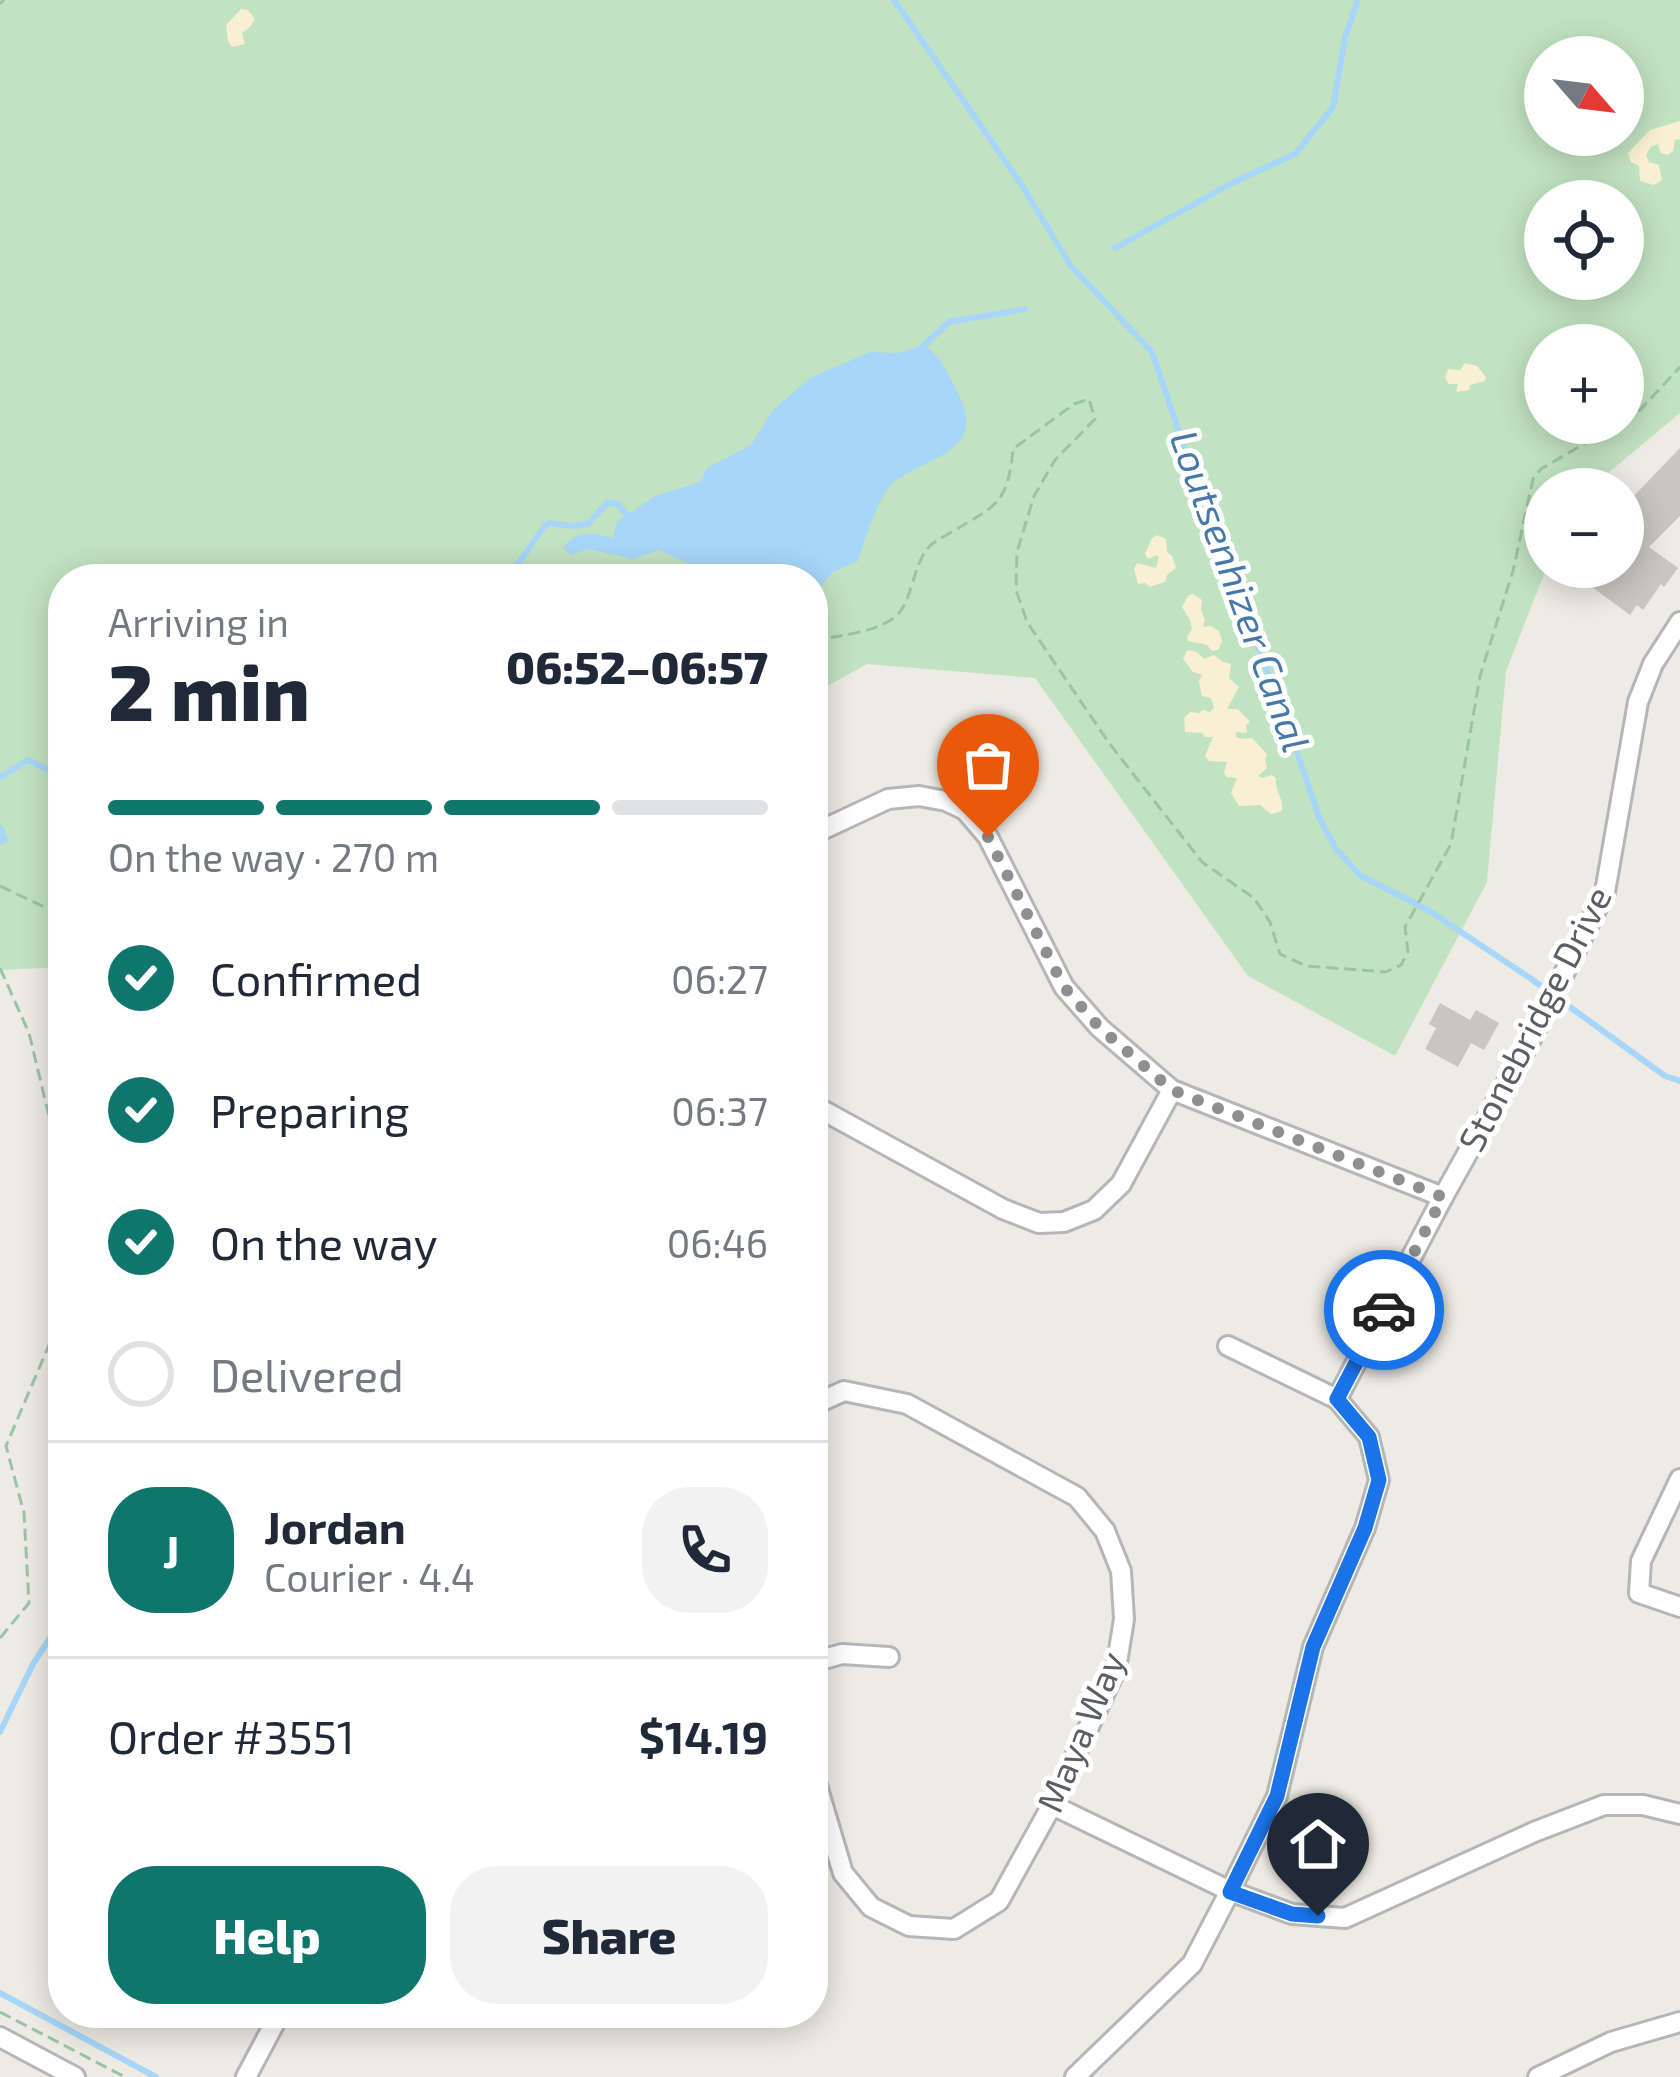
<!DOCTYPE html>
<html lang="en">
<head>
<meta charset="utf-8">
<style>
  body { margin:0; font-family:"Exo 2",sans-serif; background:#f2f2f3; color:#1f2937; height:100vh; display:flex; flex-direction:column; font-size:45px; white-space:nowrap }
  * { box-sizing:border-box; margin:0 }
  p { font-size:39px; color:#747a83 }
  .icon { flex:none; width:66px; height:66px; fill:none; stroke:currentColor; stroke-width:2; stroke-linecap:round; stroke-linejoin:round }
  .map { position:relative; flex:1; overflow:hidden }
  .details { position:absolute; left:48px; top:564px; width:780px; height:1464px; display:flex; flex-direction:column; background:#fff; border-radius:48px; box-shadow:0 6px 30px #0003 }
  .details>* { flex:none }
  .needle { width:78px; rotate:118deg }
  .tools { position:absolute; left:1524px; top:36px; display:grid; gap:24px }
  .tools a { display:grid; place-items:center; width:120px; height:120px; border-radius:50%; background:#fff; box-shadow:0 6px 30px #0003; font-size:60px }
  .pin { position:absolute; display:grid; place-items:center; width:102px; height:102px; color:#fff; margin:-123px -51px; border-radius:50% 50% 50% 0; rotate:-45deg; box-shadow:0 0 12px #0007 }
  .pin .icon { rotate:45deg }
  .courier { position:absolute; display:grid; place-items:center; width:120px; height:120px; margin:-60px; border:9px solid #1a73e8; border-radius:50%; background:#fff; color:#222; box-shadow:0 3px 15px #0007 }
  .headline em { font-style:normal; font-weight:800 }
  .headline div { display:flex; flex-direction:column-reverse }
  .headline { display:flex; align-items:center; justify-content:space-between; height:204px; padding:0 60px }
  h1 { font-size:78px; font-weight:800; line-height:90px }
  .bar { display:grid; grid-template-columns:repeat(4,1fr); gap:18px 12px; align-content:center; height:144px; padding:0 60px }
  .bar i { height:15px; border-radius:9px; background:#e0e1e3 }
  .bar .current { background:#0f766e }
  .bar p { grid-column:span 4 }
  .line { display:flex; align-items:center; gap:30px; padding:0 60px; border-top:3px solid #e0e1e3 }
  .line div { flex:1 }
  .round { display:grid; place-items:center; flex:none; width:126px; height:126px; border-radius:48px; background:#f2f2f3 }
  ol { padding:0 60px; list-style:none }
  li { display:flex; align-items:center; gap:36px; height:132px }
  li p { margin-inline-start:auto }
  li .icon { padding:12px; border-radius:50%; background:#0f766e; color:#fff; stroke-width:4 }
  li:last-child { color:#747a83 }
  li i { width:66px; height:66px; border:6px solid #e0e1e3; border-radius:50% }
  .cta { display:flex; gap:24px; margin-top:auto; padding:24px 60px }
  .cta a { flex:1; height:138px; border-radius:48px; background:#0f766e; color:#fff; font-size:48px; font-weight:800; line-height:138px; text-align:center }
  .cta a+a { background:#f2f2f3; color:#1f2937 }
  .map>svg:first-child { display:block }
  .green { fill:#c2e3c1; fill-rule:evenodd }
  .sand { fill:#f8efd4 }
  .water { fill:#a7d6f9 }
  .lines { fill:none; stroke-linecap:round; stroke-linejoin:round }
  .stream { stroke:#a7d6f9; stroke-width:6 }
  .building { fill:#c8c6c0 }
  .street-casing { stroke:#b4b6ba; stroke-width:24 }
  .path { stroke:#9bc4a6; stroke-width:3; stroke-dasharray:12 6; stroke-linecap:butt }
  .street { stroke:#fff; stroke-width:18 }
  .done { stroke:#8e9090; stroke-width:12; stroke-dasharray:0 21.6 }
  .route { stroke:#1a73e8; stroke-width:15 }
  .labels { text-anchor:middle; stroke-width:10; stroke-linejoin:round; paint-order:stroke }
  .street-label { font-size:36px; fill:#5b5f63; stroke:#fff }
  .water-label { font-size:39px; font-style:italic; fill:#4678aa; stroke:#fff }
</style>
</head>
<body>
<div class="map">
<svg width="1680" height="2077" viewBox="0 0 1680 2077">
  <rect width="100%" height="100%" fill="#edebe3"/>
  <path class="green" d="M0,0H1680V413L1589,489H1545V567H1547L1506,671L1487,882L1395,1056L1248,976L1035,678L867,664L813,694V579H63V967L0,970ZM1545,57H1623V135H1545ZM1545,201H1623V279H1545ZM1545,345H1623V423H1545Z"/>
  <g class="sand">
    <path d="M241,9L248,10L255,19L250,27L242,33L245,44L232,47L228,41L226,25Z"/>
    <path d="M1680,121V139L1675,140L1673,151L1668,155L1661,153L1658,144L1651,147L1646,155L1649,162L1659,165L1662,180L1654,185L1640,181L1639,166L1631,162L1628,153L1650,130Z"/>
    <path d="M1465,363L1477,366L1486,377L1485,381L1470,385L1469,390L1456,392L1458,384H1449L1445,378L1448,369L1460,370Z"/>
    <path d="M1157,535L1166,539L1167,552L1172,556L1176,568L1167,575L1165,582L1150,587L1145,583L1138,584L1134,569L1137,563L1156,568L1159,557L1157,555L1148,559L1145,554L1152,538Z"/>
    <path d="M1193,594L1202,600L1201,610L1205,619L1203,627L1211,626L1219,631L1222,641L1218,650L1212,651L1207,645L1188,641L1187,636L1192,630L1190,620L1182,607L1188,596Z"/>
    <path d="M1187,650L1197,652L1204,659L1214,655L1223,662L1231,664L1229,678L1239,687L1227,709H1238L1250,722L1246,725L1247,733L1236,732V737L1241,739L1252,738L1267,754L1265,759L1267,768L1258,776L1262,778L1272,775L1276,778C1274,790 1284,798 1282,811L1271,814L1260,805L1239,806L1231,793L1237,778L1226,777L1224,772L1227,762L1209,761L1205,756L1213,737H1205L1202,733L1185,732L1184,718L1190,712L1199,713L1203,710L1210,712L1214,708L1211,698L1202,696L1199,682L1202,675L1193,672L1183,659Z"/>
  </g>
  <path class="water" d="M924,345C941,355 948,374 957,391C990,453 928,455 893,483C879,495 864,542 858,561L833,572L813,595V579H707L687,563L659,550L633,559L589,549L571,555L563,548C576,529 593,533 613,538L617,522L655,496L700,482L707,468L751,445L773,410L810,378L870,352L898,353Z"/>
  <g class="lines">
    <g class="stream">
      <path d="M894,0L1021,184L1070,265L1152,352L1216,540L1280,703L1319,817L1336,849L1361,876L1428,910L1530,978L1665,1076L1680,1081"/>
      <path d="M1115,248L1232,183L1295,154L1333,107L1345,38L1358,0"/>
      <path d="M920,349L949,322L1025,309"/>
      <path d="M443,579L461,569L514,567C528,554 534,537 548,523L574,526L588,524L607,503L618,504L629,518"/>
      <path d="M0,777L28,760L63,777"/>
      <path d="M0,828L5,839L0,842"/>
      <path d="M0,1732L33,1664L63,1618"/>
      <path d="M0,1993L156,2077"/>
    </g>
  </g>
  <g class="building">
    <path d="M1680,448V516L1649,547L1678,568L1664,587L1661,584L1643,610L1637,605L1630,615L1592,587L1606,567H1623V544L1642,517L1627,503Z"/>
    <path d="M1440,1003L1470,1020L1476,1010L1499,1023L1484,1050L1471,1043L1458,1067L1425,1049L1436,1028L1429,1024Z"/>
  </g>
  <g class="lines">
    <g class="street-casing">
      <g id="street">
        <path d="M813,834L888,799L919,796L946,801L965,810L988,837L1064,987L1100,1028L1172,1090L1443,1197"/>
        <path d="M813,1105L1003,1209L1039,1223L1064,1222L1094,1210L1121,1184L1172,1090"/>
        <path d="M1337,1399L1443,1197L1529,1043L1605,892L1638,702L1653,664L1680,622"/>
        <path d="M813,1405L844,1391L907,1404L1077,1497L1105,1531L1121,1571L1124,1619L1116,1669L1052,1805L999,1901L954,1929L909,1926L871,1907L843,1873L813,1772"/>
        <path d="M1680,1479L1641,1561L1639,1593L1680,1607"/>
        <path d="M813,1662L842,1654L889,1657"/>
        <path d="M1052,1805L1230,1891L1292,1914L1345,1918L1534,1832L1604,1805H1643L1680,1814"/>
        <path d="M0,2037L75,2077"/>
        <path d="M246,2077L280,2013"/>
        <path d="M1075,2077L1192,1964L1230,1891L1277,1796L1313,1647L1365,1528L1379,1480L1369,1437L1337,1399L1228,1346"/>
        <path d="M1538,2077L1611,2042L1680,2022"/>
      </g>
    </g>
    <g class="path">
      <path d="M0,4L4,0"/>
      <path d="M1623,421L1640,410L1680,367"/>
      <path d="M813,640C838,636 874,633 895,617C912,603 912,569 927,549C933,542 941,538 950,533C995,506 1008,505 1013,449L1074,404L1089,399L1095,419L1055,460L1034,496L1017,552L1016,590L1027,622L1109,743L1202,862L1254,898L1270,922L1280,954L1306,966L1386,972L1401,965L1408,952L1405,927L1451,844L1480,676L1513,571L1533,479L1541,469L1620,423"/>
      <path d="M0,886L63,916"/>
      <path d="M0,968L29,1033L63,1174"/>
      <path d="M0,1638L29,1603L24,1513L6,1446L63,1312"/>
      <path d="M0,2012L125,2077"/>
    </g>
    <use href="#street" class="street"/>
  </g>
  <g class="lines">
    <path class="done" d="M988,837L1064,987L1100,1028L1172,1090L1443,1197L1384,1310"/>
    <path class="route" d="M1318,1916L1292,1914L1230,1892L1277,1796L1313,1647L1365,1528L1379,1480L1369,1437L1337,1399L1384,1310"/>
  </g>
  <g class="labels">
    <g class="street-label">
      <text transform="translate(1535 1019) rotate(-63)" y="13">Stonebridge Drive</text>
      <text transform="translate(1081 1732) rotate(-67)" y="13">Maya Way</text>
    </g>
    <g class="water-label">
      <text transform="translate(1240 591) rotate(70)" y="14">Loutsenhizer Canal</text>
    </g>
  </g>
</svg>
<div class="tools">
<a><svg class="needle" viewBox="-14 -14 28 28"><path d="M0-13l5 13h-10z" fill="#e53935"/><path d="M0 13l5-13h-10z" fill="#747a83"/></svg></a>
<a><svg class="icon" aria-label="locate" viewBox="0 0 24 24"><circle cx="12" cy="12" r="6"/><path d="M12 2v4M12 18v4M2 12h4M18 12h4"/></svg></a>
<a>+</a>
<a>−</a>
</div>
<div class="pin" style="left:988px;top:837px;background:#ea580c"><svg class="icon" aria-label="bag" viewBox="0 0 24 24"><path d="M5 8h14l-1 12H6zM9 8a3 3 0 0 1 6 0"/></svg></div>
<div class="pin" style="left:1318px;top:1916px;background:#1f2937"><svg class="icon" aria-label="home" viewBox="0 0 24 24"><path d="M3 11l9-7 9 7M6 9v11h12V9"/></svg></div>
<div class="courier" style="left:1384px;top:1310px"><svg class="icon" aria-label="car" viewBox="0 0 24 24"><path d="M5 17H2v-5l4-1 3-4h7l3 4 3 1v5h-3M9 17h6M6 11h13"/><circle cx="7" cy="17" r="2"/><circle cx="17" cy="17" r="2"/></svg></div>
<section class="details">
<div class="headline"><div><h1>2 min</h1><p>Arriving in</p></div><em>06:52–06:57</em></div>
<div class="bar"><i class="current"></i><i class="current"></i><i class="current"></i><i></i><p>On the way · 270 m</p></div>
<ol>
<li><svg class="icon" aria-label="check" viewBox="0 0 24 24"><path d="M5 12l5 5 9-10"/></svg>Confirmed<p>06:27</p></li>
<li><svg class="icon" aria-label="check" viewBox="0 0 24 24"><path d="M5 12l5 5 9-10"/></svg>Preparing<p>06:37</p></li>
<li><svg class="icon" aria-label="check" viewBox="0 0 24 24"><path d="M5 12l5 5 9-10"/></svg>On the way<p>06:46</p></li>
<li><i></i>Delivered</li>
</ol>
<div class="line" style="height:216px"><b class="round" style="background:#0f766e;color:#fff">J</b><div><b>Jordan</b><p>Courier · 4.4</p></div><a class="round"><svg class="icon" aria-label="phone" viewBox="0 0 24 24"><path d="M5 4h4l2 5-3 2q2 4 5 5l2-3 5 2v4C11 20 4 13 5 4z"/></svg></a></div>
<div class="line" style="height:156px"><div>Order #3551</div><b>$14.19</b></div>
<div class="cta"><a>Help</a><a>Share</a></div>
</section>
</div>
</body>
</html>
